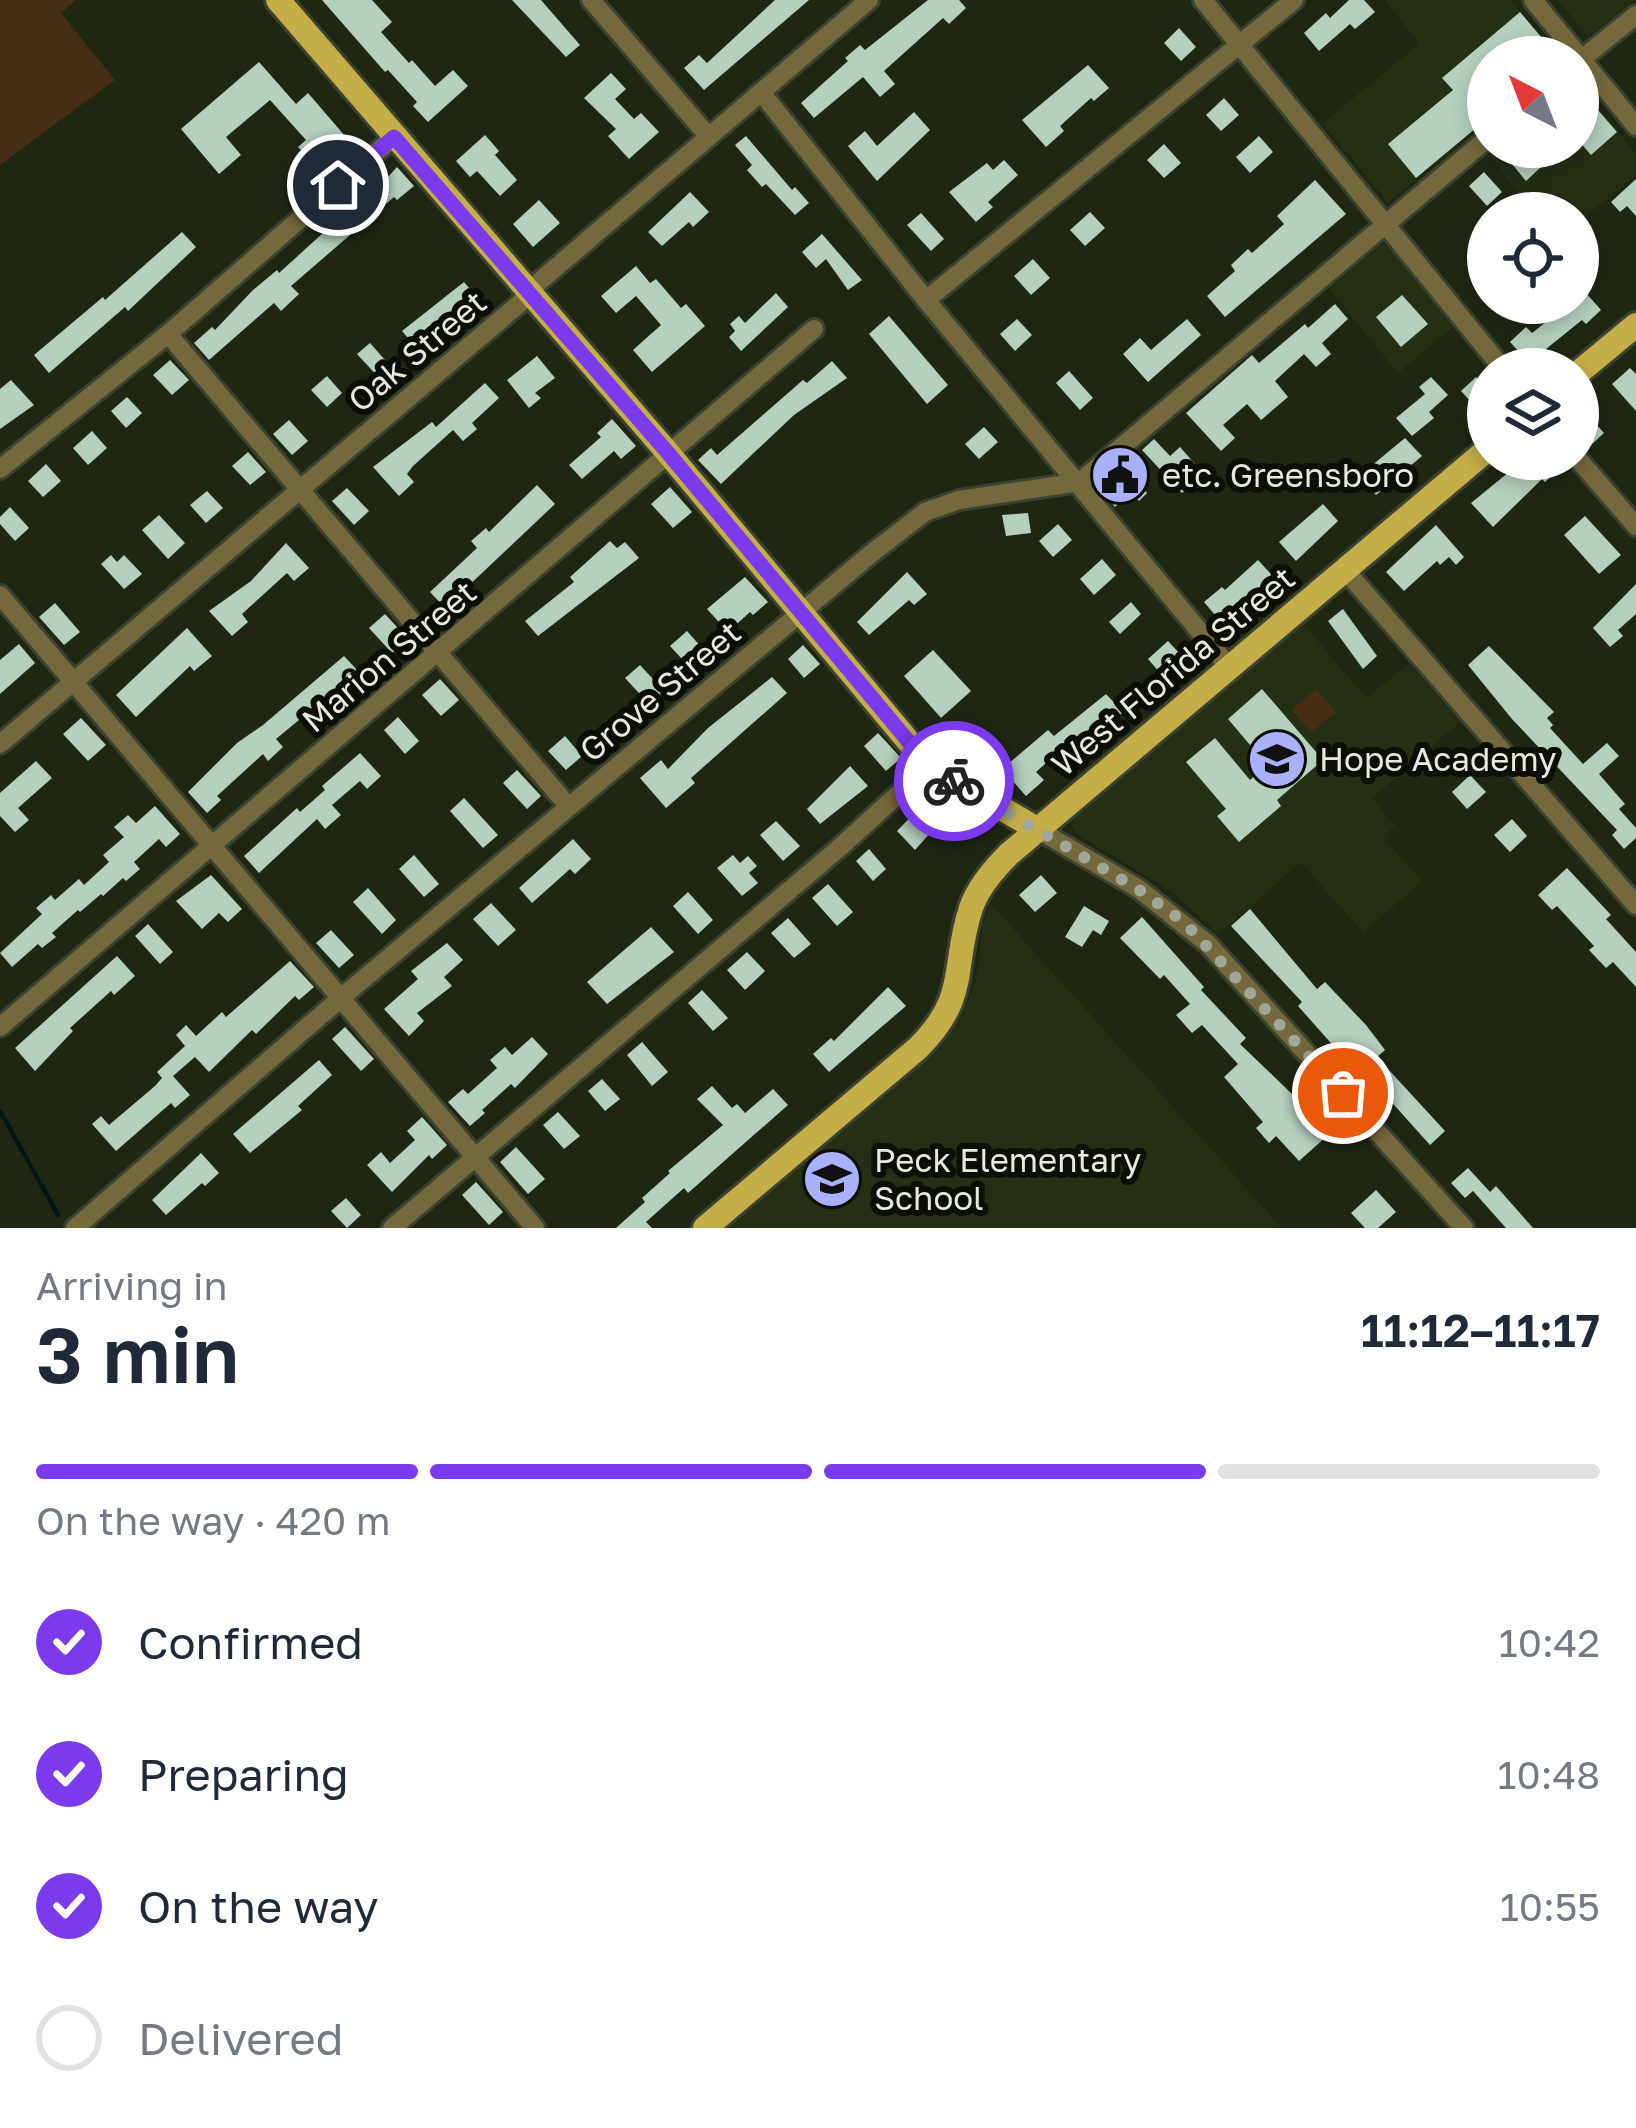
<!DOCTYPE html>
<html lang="en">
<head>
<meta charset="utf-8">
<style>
  body { margin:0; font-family:"Golos Text",sans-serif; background:#f2f2f3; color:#1f2937; height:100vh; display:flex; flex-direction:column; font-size:45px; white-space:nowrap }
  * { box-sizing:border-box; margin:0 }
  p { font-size:39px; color:#747a83 }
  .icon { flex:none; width:66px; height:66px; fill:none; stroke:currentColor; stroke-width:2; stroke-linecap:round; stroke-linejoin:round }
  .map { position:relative; height:1228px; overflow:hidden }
  .drawer { display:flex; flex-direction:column; background:#fff; flex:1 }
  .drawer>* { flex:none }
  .needle { width:78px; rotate:318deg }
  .buttons { position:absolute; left:1467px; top:36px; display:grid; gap:24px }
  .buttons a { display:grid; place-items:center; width:132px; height:132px; border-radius:50%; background:#fff; box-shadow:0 6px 18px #0003; font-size:60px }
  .pin { position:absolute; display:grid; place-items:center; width:102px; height:102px; color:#fff; margin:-51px; border:6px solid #fff; border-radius:50%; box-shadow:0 3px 12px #0007 }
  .courier { position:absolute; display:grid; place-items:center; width:120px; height:120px; margin:-60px; border:9px solid #7c3aed; border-radius:50%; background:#fff; color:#222; box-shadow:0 3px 15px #0007 }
  .head em { font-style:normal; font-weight:600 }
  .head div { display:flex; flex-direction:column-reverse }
  .head { display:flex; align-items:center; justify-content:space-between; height:204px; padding:0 36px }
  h1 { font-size:78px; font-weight:600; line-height:90px }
  .bar { display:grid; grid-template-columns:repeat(4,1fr); gap:18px 12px; align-content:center; height:144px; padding:0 36px }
  .bar i { height:15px; border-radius:9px; background:#e0e1e3 }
  .bar .current { background:#7c3aed }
  .bar p { grid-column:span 4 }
  ol { padding:0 36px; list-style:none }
  li { display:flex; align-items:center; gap:36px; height:132px }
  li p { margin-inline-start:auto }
  li .icon { padding:12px; border-radius:50%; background:#7c3aed; color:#fff; stroke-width:4 }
  li:last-child { color:#747a83 }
  li i { width:66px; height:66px; border:6px solid #e0e1e3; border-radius:50% }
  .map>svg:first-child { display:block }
  .built { fill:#242f14 }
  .green { fill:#462e15 }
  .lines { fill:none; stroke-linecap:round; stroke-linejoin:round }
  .stream { stroke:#001715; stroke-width:4.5 }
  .building { fill:#b5d0bf }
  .minor-casing { stroke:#3b4230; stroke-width:24 }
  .major-casing { stroke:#3b4230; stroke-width:30 }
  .minor { stroke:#74693c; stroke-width:18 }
  .major { stroke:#c5ae48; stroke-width:24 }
  .done { stroke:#a0a698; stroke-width:12; stroke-dasharray:0 21.6 }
  .route { stroke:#7c3aed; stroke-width:15 }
  .labels { text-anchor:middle; stroke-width:12; stroke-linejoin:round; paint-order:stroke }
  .street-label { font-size:33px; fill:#e6ebdf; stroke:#0b0f07 }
  .poi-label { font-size:33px; fill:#e6ebdf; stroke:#0b0f07; text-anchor:start }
</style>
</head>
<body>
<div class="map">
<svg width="1636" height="1228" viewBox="0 0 1636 1228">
  <rect width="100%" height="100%" fill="#1f2713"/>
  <g class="built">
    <path d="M1384,0H1510L1557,57H1488V120L1388,203L1323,123L1420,43Z"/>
    <path d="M1558,0H1634L1588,37Z"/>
    <path d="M1578,85L1636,153V175L1578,223V213H1535L1488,155L1498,147H1578Z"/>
    <path d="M1384,242L1453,327L1398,373L1329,289Z"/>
    <path d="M1301,621L1366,698L1409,663L1460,722L1372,798L1395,826L1383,837L1422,881L1363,933L1301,862L1219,934L1167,888L1077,834L1071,824L1093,797Z"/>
    <path d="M991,904L1282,1228H729L941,1047L961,1017L977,978L983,923Z"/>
  </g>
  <g class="green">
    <path d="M0,0H76L61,13L115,80L0,165Z"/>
    <path d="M1316,689L1336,712L1311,733L1292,709Z"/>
  </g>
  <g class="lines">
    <path class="stream" d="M0,1111L58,1215"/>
  </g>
  <g class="building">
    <path d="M322,0H372L392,22L381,32L409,63L412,60L435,86L453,70L468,86L428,122L413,106L417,102L388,70L385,72Z"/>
    <path d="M512,0H541L580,45L566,57Z"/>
    <path d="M775,0H809L704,90L684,68L699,55L707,63Z"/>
    <path d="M928,0H959L966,8L949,24L943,18L884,71L895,84L880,97L863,77L814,118L801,103L848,61L845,58L860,45L865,50Z"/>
    <path d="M1349,0H1364L1375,12L1355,29L1350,24L1319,51L1304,33L1326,13L1330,18Z"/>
    <path d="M1520,12L1558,57H1488V118L1416,178L1388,144L1453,90L1442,78Z"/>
    <path d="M1179,28L1196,47L1181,61L1164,43Z"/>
    <path d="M259,62L296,104L308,93L345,136L314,164L298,147L306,140L270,100L226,137L241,155L219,174L181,129Z"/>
    <path d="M1088,65L1109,88L1094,101L1091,98L1060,126L1064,131L1046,147L1022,120Z"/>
    <path d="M611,73L626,89L615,99L634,119L641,113L659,132L629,159L608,136L616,129L584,98Z"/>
    <path d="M1578,87L1617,132L1591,155L1578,140Z"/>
    <path d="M1224,98L1239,115L1221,131L1206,115Z"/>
    <path d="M914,112L930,130L877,181L848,146L865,131L877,146Z"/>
    <path d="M485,135L499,151L495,155L517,180L500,196L477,171L470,177L456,161Z"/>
    <path d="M746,136L792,190L795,187L809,203L795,215L766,184L762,187L747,170L752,165L735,145Z"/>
    <path d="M1259,136L1273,152L1250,173L1236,157Z"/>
    <path d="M1164,144L1181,163L1164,178L1147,160Z"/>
    <path d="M1498,147H1524L1541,167L1526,181Z"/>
    <path d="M1004,160L1018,175L988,202L993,207L976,222L949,192L987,163L993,170Z"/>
    <path d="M397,167L414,186L397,200L394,197L291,286L299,294L281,311L274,303L209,360L194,343L212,327L215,330L253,290L277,270L279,273L356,203L360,208Z"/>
    <path d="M1484,172L1502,192L1487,206L1469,186Z"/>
    <path d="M1636,179V216L1627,206L1620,212L1611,202Z"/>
    <path d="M1315,180L1346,214L1225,317L1207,296L1235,271L1231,265L1248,249L1252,253L1284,224L1277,216Z"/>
    <path d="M690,192L709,212L693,227L689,222L662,246L648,232Z"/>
    <path d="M539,200L560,223L533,247L513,224Z"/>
    <path d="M1090,212L1105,228L1085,246L1070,230Z"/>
    <path d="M921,213L944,239L931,251L907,225Z"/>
    <path d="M182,232L196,247L128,311L125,307L49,373L34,355L103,297L105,300Z"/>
    <path d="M822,234L862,280L848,290L826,259L816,268L802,252Z"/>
    <path d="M1033,259L1050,278L1031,295L1014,276Z"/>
    <path d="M636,266L650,283L656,279L681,308L686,304L705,326L652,372L633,350L661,325L636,296L616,313L601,296Z"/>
    <path d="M464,282L475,295L414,345L402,331Z"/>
    <path d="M1578,284L1601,310L1586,324L1582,320L1546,349L1551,354L1535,369L1510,342L1526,327L1532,333L1570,303H1578Z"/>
    <path d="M776,293L788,307L741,351L729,337L735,331L730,324L739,316L745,323Z"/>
    <path d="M1402,295L1428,324L1401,347L1376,317Z"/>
    <path d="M1335,304L1348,319L1322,343L1331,354L1316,367L1304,354L1275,381L1288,397L1261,420L1247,404L1223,425L1235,438L1221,451L1186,413L1252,355L1259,363L1305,324L1308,328Z"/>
    <path d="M889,316L948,385L927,404L869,334Z"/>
    <path d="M1017,319L1032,335L1015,351L1000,334Z"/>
    <path d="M1187,319L1201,335L1148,382L1123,354L1140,338L1151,350Z"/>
    <path d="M370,343L393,369L381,380L357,354Z"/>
    <path d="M537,356L555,378L535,393L541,398L529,408L507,380Z"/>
    <path d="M170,360L189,380L172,395L153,375Z"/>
    <path d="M832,361L847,378L794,415L721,484L698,460L711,448L717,455L803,380L807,383Z"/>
    <path d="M1630,368L1636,374V411L1612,384Z"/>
    <path d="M1069,371L1093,398L1080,410L1056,383Z"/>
    <path d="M327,376L342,393L327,407L311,390Z"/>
    <path d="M1431,377L1448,395L1429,412L1434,418L1412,436L1396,418L1425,394L1419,387Z"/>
    <path d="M1476,377L1488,390V406L1481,413L1461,391Z"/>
    <path d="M11,380L34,405L0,429V389Z"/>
    <path d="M485,383L499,398L472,423L477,429L463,441L453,430L413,466L407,474L414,482L399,496L373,467L432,422L436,427Z"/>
    <path d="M127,397L142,413L126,428L111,411Z"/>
    <path d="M1584,411L1604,433L1590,446L1578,433V416Z"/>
    <path d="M612,419L636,446L621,459L614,451L582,479L569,465L601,437L597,433Z"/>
    <path d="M289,420L308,441L292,455L273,434Z"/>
    <path d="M984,427L998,442L979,459L965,444Z"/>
    <path d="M92,431L107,448L88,465L73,448Z"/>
    <path d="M1405,438L1422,456L1376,495L1359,476Z"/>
    <path d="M1154,439L1170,456L1180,447L1203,473L1182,493L1142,450Z"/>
    <path d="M248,452L266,472L250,485L232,466Z"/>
    <path d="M1525,459H1552L1560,468L1545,482L1542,479L1493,527L1471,503Z"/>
    <path d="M46,464L61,481L43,497L28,481Z"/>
    <path d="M1122,465L1147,493L1139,501L1131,492L1115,507L1097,486Z"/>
    <path d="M537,485L555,504L445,608L430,592L477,548L471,541L486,528L489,532Z"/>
    <path d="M670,487L692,512L673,528L651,504Z"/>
    <path d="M347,488L369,511L354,525L332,501Z"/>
    <path d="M207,491L223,508L206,523L190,505Z"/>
    <path d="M1323,504L1338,521L1296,561L1279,542Z"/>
    <path d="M10,507L29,528L15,541L0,524V517Z"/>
    <path d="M1028,513L1031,533L1006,536L1002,515Z"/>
    <path d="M159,515L185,543L168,559L142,530Z"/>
    <path d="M1585,516L1621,555L1599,574L1564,535Z"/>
    <path d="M1058,524L1072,540L1053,557L1039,541Z"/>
    <path d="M1436,525L1464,557L1456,565L1449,557L1440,565L1437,561L1404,591L1386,572Z"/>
    <path d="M610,541L617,548L625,542L639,558L538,636L525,621L574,582L570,577Z"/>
    <path d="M286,543L309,568L294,581L287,573L242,614L248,622L232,636L209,611L251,581Z"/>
    <path d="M111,555L117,562L124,555L142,574L124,589L101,564Z"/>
    <path d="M1102,559L1116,575L1094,595L1080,579Z"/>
    <path d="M1258,560L1280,584L1226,628L1204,602L1222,587L1225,590Z"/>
    <path d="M907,572L927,594L914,605L909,600L869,635L857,622Z"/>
    <path d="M745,577L768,602L753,615L750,612L728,632L707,609Z"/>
    <path d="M1636,584V614L1618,630L1623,636L1610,647L1593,628Z"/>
    <path d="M1131,602L1141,614L1120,634L1109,622Z"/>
    <path d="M55,603L80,632L64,645L39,617Z"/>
    <path d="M1343,609L1377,656L1363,669L1328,621Z"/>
    <path d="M385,614L408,639L392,653L369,628Z"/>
    <path d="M187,628L212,656L194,671L190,666L136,717L116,695Z"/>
    <path d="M687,631L709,656L693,671L670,646Z"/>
    <path d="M1168,641L1181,655L1160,673L1148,659Z"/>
    <path d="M19,644L35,663L0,694V660Z"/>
    <path d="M803,645L820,664L804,678L788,659Z"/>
    <path d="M1489,646L1554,712L1547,718L1553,725L1550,728L1583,764L1607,743L1619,756L1599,774L1625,804L1619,809L1636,828V838L1624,849L1612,835L1617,830L1512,719L1468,665Z"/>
    <path d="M933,650L971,691L941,718L904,676Z"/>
    <path d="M344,656L358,671L276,739L283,747L268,761L263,754L217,796L221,800L207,813L188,792L237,743L263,725Z"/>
    <path d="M640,665L665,692L650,705L625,678Z"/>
    <path d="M772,677L787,693L691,778L695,783L666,808L640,778L661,760L668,769L708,728Z"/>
    <path d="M440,679L459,700L441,716L422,695Z"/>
    <path d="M1262,689L1323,760L1277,800L1281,806L1239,842L1217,816L1226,809L1186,762L1215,738L1250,780L1267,765L1228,719Z"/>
    <path d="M1106,694L1123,712L1107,726L1104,722L1078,746L1072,740L1036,772L1044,780L1026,796L1002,769L1048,730L1054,736Z"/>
    <path d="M398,717L419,741L405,754L384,730Z"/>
    <path d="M81,718L106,745L88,761L63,734Z"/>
    <path d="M878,733L901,758L886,771L864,746Z"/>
    <path d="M565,736L582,756L566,770L548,751Z"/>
    <path d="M360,753L381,776L367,789L360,781L332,805L341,815L325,829L317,819L259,873L244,856L297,808L300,812L325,790L322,786Z"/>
    <path d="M36,761L52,778L18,808L29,820L15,832L0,816V793Z"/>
    <path d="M850,766L868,786L820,824L807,809Z"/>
    <path d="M517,770L541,796L527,809L503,783Z"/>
    <path d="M1470,775L1486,792L1467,809L1452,792Z"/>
    <path d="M931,796L947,814L915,850L897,831Z"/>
    <path d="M464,798L498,835L483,848L450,811Z"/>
    <path d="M155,806L180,834L166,847L159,839L134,862L140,869L126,881L123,878L103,896L101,894L80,912L78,910L52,933L56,937L42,948L38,944L12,967L0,953L42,914L36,908L51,895L55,900L79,879L84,885L109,862L103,855L124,837L114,827L128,815L136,823Z"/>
    <path d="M1512,819L1527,836L1510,852L1494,835Z"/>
    <path d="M776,821L800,846L783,861L760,835Z"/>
    <path d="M573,839L591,859L575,874L570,869L532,903L519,888Z"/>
    <path d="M869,849L886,869L873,881L856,861Z"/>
    <path d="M414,855L439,884L424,897L399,869Z"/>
    <path d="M733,855L740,863L748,856L757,866L749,873L758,883L742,896L717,868Z"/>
    <path d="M1567,868L1611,915L1606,919L1636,952V987L1613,962L1606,968L1589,950L1594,946L1557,906L1552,910L1538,895Z"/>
    <path d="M211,875L242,909L228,922L219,913L202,929L176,901Z"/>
    <path d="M1041,875L1057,893L1035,912L1019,895Z"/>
    <path d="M828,884L853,912L837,926L812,898Z"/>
    <path d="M368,888L396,920L382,934L353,902Z"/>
    <path d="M688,892L713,920L698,934L673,906Z"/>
    <path d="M491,903L516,930L498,946L473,919Z"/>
    <path d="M1084,906L1109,921L1101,935L1093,930L1082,947L1065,937Z"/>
    <path d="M1250,909L1317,989L1325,982L1366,1025L1385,1050L1377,1057L1445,1131L1430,1145L1342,1047L1338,1051L1298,1006L1302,1002L1231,926Z"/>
    <path d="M1142,917L1204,987L1201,990L1246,1038L1240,1044L1293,1095L1327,1136L1299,1161L1276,1136L1269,1143L1256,1128L1263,1122L1224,1077L1238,1064L1202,1025L1192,1033L1176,1015L1190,1004L1164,975L1160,979L1120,938Z"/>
    <path d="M788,918L811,944L794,958L771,933Z"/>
    <path d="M148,924L173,952L160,964L135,936Z"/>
    <path d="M651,927L674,952L607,1004L587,982Z"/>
    <path d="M331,930L354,955L339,968L316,943Z"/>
    <path d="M447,943L463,960L444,977L452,986L417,1013L424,1021L409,1036L384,1009L418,979L411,971Z"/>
    <path d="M747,952L765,971L745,990L727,970Z"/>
    <path d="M117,956L135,976L114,995L111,991L70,1028L73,1031L35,1071L15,1048Z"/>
    <path d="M290,961L314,987L299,1000L295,996L256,1034L252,1030L209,1072L195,1057L173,1076L190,1095L175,1108L171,1103L116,1151L92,1124L101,1116L109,1125L155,1086L162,1078L157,1072L185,1046L176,1035L186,1025L196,1036L222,1012L226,1017Z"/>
    <path d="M888,987L906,1006L829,1072L813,1054L831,1038L834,1041Z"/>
    <path d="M702,990L728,1018L713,1031L688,1003Z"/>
    <path d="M345,1027L374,1059L361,1071L332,1039Z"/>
    <path d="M532,1037L548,1054L515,1088L511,1084L482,1110L485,1113L470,1126L448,1102L463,1089L468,1094L497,1068L490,1060L505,1047L512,1055Z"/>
    <path d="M642,1042L668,1072L652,1086L627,1055Z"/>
    <path d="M319,1060L332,1075L298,1106L302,1110L250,1153L233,1134Z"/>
    <path d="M602,1079L620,1099L605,1111L588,1091Z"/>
    <path d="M712,1086L732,1108L737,1104L745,1113L773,1089L788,1105L688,1193L684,1188L646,1222L652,1228H616L645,1202L642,1198L670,1173L668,1171L723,1125L697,1099Z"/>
    <path d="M558,1112L580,1136L564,1149L543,1125Z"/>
    <path d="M422,1117L447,1145L432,1159L429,1155L392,1192L367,1165L381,1152L390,1163L415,1140L407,1131Z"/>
    <path d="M516,1147L545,1179L528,1194L500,1162Z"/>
    <path d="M201,1153L219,1173L205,1186L202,1183L166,1215L152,1200Z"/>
    <path d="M1468,1168L1490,1192L1496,1186L1533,1228H1506L1473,1191L1465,1198L1451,1183Z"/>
    <path d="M476,1182L503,1212L489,1225L462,1195Z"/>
    <path d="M1376,1190L1396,1212L1378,1228H1365L1351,1213Z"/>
    <path d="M346,1198L361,1215L347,1228L331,1211Z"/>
  </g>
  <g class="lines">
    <g class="minor-casing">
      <g id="minor">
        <path d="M591,0L709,137"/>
        <path d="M1203,0L1503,369"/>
        <path d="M1533,0L1636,126"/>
        <path d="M1578,62L1636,15"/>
        <path d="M761,92L926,300L1229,667"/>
        <path d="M926,300L1294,0"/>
        <path d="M168,334L569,807"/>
        <path d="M1578,459L1636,526"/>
        <path d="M0,469L168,334L394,137"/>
        <path d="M1345,570L1636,905"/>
        <path d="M0,595L535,1228"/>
        <path d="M0,744L519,304L540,281L869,0"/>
        <path d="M1037,829L1139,889L1208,944L1464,1228"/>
        <path d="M0,1027L814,329"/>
        <path d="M75,1228L342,997L872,553L925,512L959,500L1080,482L1488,138"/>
        <path d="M392,1228L838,849L929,766"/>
      </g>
    </g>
    <g class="major-casing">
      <g id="major">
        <path d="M278,0L668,453L929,766L1037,829"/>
        <path d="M1578,373L1636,325"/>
        <path d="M705,1228L918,1048C970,996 951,968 971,908C978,887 994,869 1009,854L1488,449"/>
      </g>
    </g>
    <use href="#minor" class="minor"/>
    <use href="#major" class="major"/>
  </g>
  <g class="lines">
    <path class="done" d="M954,781L1138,889L1184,922L1343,1093"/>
    <path class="route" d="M338,185L394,137L668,453L929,766L954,781"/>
  </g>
  <defs>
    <g id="civic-disc" transform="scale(3)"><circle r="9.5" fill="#a9b0fc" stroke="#0b0f07"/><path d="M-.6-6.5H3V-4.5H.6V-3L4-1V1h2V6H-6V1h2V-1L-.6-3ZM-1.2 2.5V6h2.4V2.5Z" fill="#111"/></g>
    <g id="school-disc" transform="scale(3)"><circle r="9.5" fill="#a9b0fc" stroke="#0b0f07"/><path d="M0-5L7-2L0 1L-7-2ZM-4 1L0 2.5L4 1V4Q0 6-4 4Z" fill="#111"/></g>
  </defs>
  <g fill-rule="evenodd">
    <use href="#civic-disc" x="1120" y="475"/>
    <use href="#school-disc" x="1277" y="759"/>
    <use href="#school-disc" x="832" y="1179"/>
  </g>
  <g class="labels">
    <g class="street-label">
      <text transform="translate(417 351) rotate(-40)" y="12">Oak Street</text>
      <text transform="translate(389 656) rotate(-40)" y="12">Marion Street</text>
      <text transform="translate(1173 671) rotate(-40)" y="12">West Florida Street</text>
      <text transform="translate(660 691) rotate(-40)" y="12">Grove Street</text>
    </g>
    <g class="poi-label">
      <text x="1162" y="487">etc. Greensboro</text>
      <text x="1319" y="771">Hope Academy</text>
      <text x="874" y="1172">Peck Elementary<tspan x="874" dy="38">School</tspan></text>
    </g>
  </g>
</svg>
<div class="buttons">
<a><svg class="needle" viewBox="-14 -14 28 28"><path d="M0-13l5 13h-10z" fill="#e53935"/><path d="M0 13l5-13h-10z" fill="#747a83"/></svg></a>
<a><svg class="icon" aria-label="locate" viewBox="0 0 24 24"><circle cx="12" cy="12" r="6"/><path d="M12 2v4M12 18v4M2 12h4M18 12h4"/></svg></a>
<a><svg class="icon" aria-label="layers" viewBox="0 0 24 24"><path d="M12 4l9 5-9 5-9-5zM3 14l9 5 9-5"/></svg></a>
</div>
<div class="pin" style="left:1343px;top:1093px;background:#ea580c"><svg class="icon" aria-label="bag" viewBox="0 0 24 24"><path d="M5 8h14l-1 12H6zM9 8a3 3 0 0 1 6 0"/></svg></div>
<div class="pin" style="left:338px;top:185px;background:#1f2937"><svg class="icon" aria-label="home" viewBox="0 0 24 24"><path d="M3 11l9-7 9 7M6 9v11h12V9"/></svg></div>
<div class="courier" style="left:954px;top:781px"><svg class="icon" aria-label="bike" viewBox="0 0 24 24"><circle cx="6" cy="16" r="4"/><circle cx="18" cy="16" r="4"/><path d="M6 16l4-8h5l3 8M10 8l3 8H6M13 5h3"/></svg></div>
</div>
<section class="drawer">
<div class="head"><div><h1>3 min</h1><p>Arriving in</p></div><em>11:12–11:17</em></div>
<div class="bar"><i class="current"></i><i class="current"></i><i class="current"></i><i></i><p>On the way · 420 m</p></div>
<ol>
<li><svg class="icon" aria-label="check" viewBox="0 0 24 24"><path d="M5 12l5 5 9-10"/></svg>Confirmed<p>10:42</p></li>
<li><svg class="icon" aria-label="check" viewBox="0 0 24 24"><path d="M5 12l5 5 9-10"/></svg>Preparing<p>10:48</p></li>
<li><svg class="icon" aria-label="check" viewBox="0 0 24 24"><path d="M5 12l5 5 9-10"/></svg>On the way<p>10:55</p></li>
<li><i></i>Delivered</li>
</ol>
</section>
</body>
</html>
